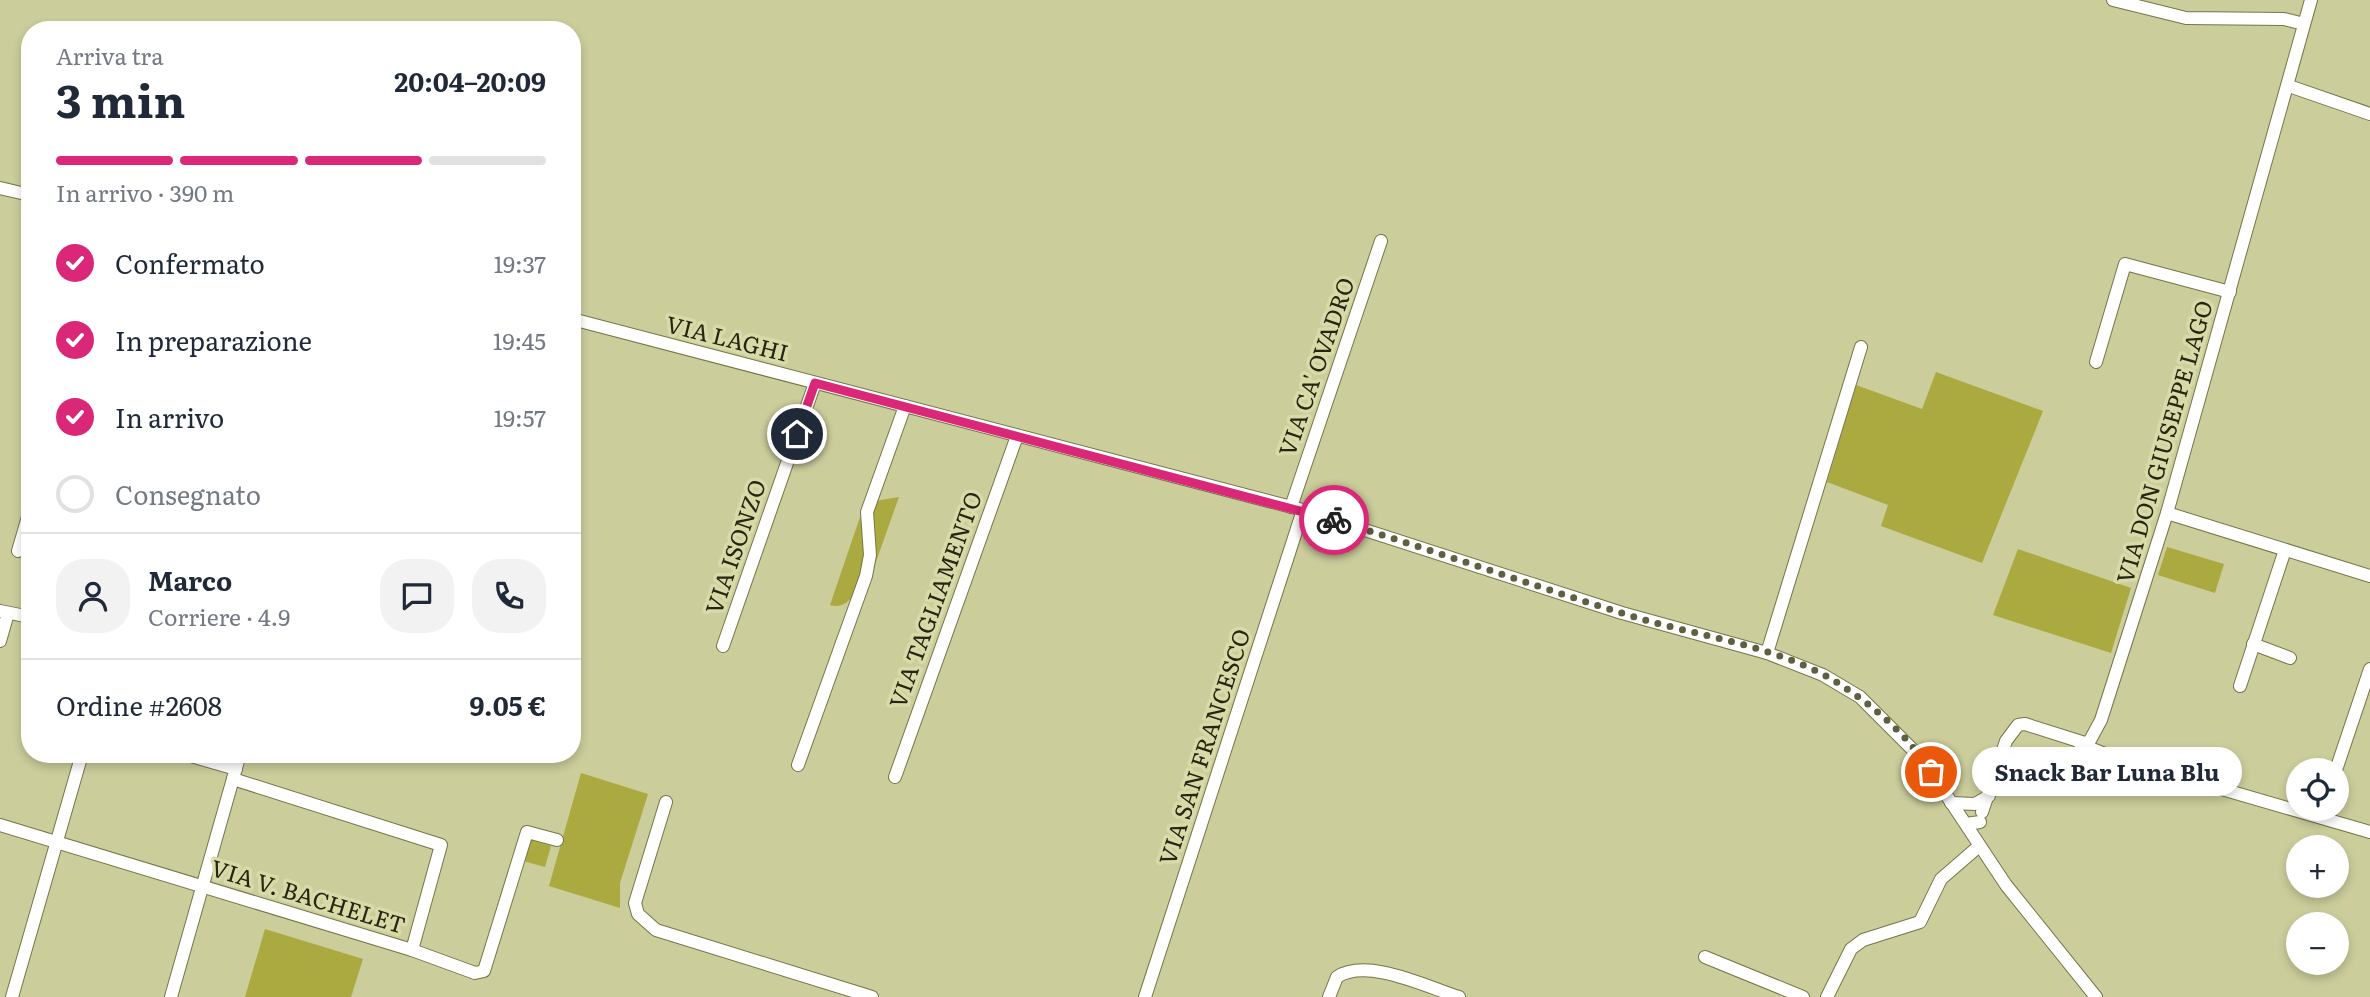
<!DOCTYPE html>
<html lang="it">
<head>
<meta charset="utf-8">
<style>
  body { margin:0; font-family:Literata,serif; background:#f2f2f3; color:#1f2937; height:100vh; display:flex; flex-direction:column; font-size:26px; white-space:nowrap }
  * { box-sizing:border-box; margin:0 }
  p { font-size:23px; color:#747a83 }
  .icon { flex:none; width:38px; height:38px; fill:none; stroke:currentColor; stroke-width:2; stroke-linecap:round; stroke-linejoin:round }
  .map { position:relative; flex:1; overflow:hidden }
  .drawer { position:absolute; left:21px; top:21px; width:560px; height:742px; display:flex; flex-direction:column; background:#fff; border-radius:28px; box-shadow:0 4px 10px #0003 }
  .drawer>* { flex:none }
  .tools { position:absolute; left:2286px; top:758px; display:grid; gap:14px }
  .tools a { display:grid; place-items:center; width:63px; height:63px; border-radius:50%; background:#fff; box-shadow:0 4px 10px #0003; font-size:35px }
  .pin { position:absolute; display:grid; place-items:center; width:60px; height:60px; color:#fff; margin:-30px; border:4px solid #fff; border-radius:50%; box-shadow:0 2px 7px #0007 }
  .courier { position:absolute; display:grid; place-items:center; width:70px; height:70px; margin:-35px; border:5px solid #db2777; border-radius:50%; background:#fff; color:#222; box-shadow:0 2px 9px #0007 }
  .bubble { position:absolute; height:49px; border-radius:24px; background:#fff; box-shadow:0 4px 10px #0003; font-size:23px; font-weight:700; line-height:49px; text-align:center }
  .headline em { font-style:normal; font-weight:700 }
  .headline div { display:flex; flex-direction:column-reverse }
  .headline { display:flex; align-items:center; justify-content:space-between; height:119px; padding:0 35px }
  h1 { font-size:46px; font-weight:700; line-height:52px }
  .bar { display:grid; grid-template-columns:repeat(4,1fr); gap:10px 7px; align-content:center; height:84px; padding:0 35px }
  .bar i { height:9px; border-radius:5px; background:#e0e1e3 }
  .bar .on { background:#db2777 }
  .bar p { grid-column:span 4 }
  .line { display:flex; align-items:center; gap:18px; padding:0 35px; border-top:2px solid #e0e1e3 }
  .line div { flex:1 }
  .round { display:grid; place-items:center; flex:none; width:74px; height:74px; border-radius:28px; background:#f2f2f3 }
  ol { padding:0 35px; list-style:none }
  li { display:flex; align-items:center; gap:21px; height:77px }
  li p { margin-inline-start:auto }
  li .icon { padding:7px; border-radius:50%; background:#db2777; color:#fff; stroke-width:4 }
  li:last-child { color:#747a83 }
  li i { width:38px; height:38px; border:4px solid #e0e1e3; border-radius:50% }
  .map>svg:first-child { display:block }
  .green { fill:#aaaa40 }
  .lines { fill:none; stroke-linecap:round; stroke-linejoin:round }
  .minor-casing { stroke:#757647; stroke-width:14 }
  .minor { stroke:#fff; stroke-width:12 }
  .done { stroke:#5f6041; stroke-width:7; stroke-dasharray:0 12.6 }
  .route { stroke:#db2777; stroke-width:9 }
  .labels { text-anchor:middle; stroke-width:7; stroke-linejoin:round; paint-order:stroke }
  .street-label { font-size:23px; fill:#252511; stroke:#d8daa7 }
</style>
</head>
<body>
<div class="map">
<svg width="2370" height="997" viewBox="0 0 2370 997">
  <rect width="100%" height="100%" fill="#cbcd9b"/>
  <g class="green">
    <path d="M1936,372L2043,411L1982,563L1881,526L1888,505L1827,482L1856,385L1922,409Z"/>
    <path d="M899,497L873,570L871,518L875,501Z"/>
    <path d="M860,517C862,528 865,540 865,551C866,571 855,613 830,605Z"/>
    <path d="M2167,547L2224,564L2215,593L2158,575Z"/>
    <path d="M2018,549L2131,588L2111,653L1993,615Z"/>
    <path d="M581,773L648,794L620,883V908L549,886Z"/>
    <path d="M531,840L551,846L545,867L523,861Z"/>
    <path d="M265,929L363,959L351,997H245Z"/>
  </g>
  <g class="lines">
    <g class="minor-casing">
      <g id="minor">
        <path d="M2113,0L2186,18L2284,19L2304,24"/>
        <path d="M2289,86L2370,114"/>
        <path d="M0,188L30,195"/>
        <path d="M572,319L1303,510L1622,613L1767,653L1823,675L1860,697L1923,760L2006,885L2096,997"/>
        <path d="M2096,362L2125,264L2230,292"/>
        <path d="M1291,507L1381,241"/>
        <path d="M2167,513L2370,576"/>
        <path d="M18,551L30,510"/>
        <path d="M0,611L30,617"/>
        <path d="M0,641L8,613"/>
        <path d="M2253,644L2290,658"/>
        <path d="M723,646L815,383"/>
        <path d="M1767,653L1861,347"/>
        <path d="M2240,686L2285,550"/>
        <path d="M2080,744L2115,758L2370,832"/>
        <path d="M184,754L236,769"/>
        <path d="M551,754L555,755"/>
        <path d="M798,765L866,576L870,555L867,512L905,406"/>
        <path d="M2336,770L2370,669"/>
        <path d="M895,777L1017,436"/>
        <path d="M666,802L635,903L638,914L656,930L872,997"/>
        <path d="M1951,803L1975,804L1989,796"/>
        <path d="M1982,812L2006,741L2018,725L2025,724L2088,744L2101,720L2167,513L2311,0"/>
        <path d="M1966,824L1980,822"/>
        <path d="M0,825L412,950L441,845L233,779"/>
        <path d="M412,950L475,973L484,971L527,832L557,840"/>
        <path d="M1705,957L1803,997"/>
        <path d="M12,997L82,754"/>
        <path d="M171,997L240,754"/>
        <path d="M1145,997L1303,510"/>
        <path d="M1329,997L1337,977C1367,957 1427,987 1459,997"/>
        <path d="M1827,997L1851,949L1863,940L1920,922L1941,879L1978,847"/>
      </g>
    </g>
    <use href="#minor" class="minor"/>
  </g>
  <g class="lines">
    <path class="done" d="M1334,520C1436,551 1536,587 1638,618C1699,636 1769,645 1826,676C1865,698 1907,733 1931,772"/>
    <path class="route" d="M797,434L815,383L1334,520"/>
  </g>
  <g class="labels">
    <g class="street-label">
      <text transform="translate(727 339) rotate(14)" y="8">VIA LAGHI</text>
      <text transform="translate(1317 367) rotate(-71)" y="8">VIA CA' OVADRO</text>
      <text transform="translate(2165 442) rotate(-74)" y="8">VIA DON GIUSEPPE LAGO</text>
      <text transform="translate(736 547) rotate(-71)" y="8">VIA ISONZO</text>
      <text transform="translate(936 600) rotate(-70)" y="8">VIA TAGLIAMENTO</text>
      <text transform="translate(1205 747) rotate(-72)" y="8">VIA SAN FRANCESCO</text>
      <text transform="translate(308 897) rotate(17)" y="8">VIA V. BACHELET</text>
    </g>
  </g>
</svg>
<div class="tools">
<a><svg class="icon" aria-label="locate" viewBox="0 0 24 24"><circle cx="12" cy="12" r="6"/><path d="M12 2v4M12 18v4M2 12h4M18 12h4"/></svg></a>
<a>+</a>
<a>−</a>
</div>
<div class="pin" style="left:1931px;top:772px;background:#ea580c"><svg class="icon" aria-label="bag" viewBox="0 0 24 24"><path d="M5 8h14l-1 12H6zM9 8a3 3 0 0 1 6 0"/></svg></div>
<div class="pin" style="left:797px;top:434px;background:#1f2937"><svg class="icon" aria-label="home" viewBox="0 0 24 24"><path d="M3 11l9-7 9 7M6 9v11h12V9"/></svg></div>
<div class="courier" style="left:1334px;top:520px"><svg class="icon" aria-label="bike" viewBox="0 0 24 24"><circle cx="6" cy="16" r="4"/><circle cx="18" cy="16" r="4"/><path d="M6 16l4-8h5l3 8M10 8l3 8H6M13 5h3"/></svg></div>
<div class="bubble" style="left:1972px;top:747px;width:270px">Snack Bar Luna Blu</div>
<section class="drawer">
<div class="headline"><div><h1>3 min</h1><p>Arriva tra</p></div><em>20:04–20:09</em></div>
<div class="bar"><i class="on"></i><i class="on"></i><i class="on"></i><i></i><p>In arrivo · 390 m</p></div>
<ol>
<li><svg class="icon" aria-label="check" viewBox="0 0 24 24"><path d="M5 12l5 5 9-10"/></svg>Confermato<p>19:37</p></li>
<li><svg class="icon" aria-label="check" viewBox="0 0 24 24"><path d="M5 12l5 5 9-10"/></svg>In preparazione<p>19:45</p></li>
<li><svg class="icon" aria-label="check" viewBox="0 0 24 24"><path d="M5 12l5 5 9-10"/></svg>In arrivo<p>19:57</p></li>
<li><i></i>Consegnato</li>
</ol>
<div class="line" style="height:126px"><a class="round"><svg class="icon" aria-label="person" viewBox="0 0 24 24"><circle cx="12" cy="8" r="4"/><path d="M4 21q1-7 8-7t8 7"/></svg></a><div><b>Marco</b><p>Corriere · 4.9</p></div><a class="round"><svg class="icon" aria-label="chat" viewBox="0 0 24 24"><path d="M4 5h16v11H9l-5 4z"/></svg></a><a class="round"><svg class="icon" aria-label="phone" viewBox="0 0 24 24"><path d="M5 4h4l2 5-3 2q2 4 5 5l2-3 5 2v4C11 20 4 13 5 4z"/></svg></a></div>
<div class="line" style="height:91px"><div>Ordine #2608</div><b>9.05 €</b></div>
</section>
</div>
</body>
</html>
